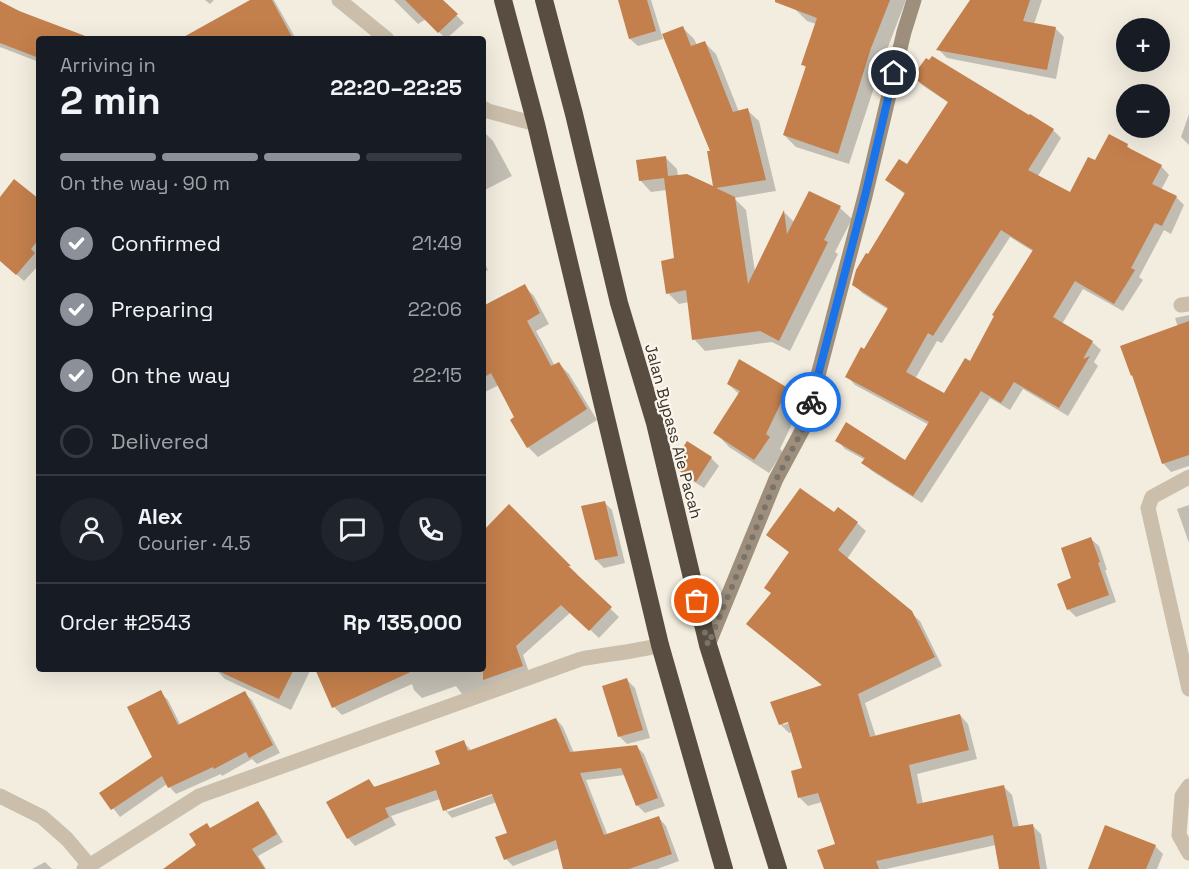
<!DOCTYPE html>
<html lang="en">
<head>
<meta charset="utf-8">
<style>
  body { margin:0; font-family:"Space Grotesk",sans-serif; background:#20242c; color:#f1f3f6; height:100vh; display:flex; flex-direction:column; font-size:22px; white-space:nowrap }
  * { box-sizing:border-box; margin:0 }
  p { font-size:20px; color:#9ea1a6 }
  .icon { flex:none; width:33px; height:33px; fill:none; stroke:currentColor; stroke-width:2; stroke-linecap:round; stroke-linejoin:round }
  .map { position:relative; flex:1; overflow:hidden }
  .sheet { position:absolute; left:36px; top:36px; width:450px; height:636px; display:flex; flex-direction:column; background:#171b24; border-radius:6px; box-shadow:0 6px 24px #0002 }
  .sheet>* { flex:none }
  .buttons { position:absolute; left:1116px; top:18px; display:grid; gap:12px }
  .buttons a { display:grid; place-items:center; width:54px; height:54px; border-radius:50%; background:#171b24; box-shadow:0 6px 24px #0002; font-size:30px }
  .pin { position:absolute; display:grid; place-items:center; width:51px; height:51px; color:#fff; margin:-26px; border:3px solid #fff; border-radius:50%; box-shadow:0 2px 6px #0007 }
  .courier { position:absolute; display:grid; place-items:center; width:60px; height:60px; margin:-30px; border:4px solid #1a73e8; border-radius:50%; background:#fff; color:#222; box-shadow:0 2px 8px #0007 }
  .head em { font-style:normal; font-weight:800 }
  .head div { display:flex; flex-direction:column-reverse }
  .head { display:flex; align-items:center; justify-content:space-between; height:102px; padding:0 24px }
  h1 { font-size:39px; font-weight:800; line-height:45px }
  .bar { display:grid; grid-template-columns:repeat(4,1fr); gap:9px 6px; align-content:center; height:72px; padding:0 24px }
  .bar i { height:8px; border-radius:4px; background:#363941 }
  .bar .current { background:#8c9099 }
  .bar p { grid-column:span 4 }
  .line { display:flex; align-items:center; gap:15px; padding:0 24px; border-top:2px solid #363941 }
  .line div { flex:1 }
  .round { display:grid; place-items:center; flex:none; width:63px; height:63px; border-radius:32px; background:#20242c }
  ol { padding:0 24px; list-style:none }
  li { display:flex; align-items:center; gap:18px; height:66px }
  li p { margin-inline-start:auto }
  li .icon { padding:6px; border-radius:50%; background:#8c9099; color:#fff; stroke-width:4 }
  li:last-child { color:#9ea1a6 }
  li i { width:33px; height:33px; border:3px solid #363941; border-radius:50% }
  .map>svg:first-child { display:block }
  .shadow { fill:#0003; fill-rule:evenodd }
  .building { fill:#c37f4c; fill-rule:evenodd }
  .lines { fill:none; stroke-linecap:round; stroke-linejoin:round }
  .street { stroke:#cbbfab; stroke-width:15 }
  .secondary { stroke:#9e8f7c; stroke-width:15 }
  .highway { stroke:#594d41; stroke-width:18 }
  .done { stroke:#7a7369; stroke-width:6; stroke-dasharray:0 10.8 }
  .route { stroke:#1a73e8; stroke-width:8 }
  .labels { text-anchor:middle; stroke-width:4.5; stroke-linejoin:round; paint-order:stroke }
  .street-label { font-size:16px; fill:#39312a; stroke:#faf6ec }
</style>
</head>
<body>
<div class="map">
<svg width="1189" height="869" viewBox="0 0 1189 869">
  <rect width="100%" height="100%" fill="#f2eddf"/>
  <g class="shadow">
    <path d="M205,0H214L210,4Z"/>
    <path d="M253,0H274L296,39H183Z"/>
    <path d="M394,0H441L464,23L446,39L426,19L418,24Z"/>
    <path d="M619,0H651L663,39L638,46L630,39Z"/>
    <path d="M799,0H906L883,60L849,164L796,147L784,135L806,68L803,64L816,24L807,21L795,9Z"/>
    <path d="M970,0H1042L1034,24L1055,28L1064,37L1056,79L947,58L938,49L971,1Z"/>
    <path d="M0,2L80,39H39V62L0,47Z"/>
    <path d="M683,28L694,39L697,45L704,42L716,54L739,112L747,110L759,121L776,191L734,198L746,210L755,272L785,213L795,223L810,193L840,208L852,219L835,252L838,254L790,351L772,342L705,351L694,339L689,302L679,304L668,293L676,260L667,190L651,192L640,180L666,158L677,169L678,176L714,189L712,152Z"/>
    <path d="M914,77L1053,130L1061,138L1038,176L1070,194L1095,162L1127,146L1133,151L1161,166L1169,175L1161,190L1176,197L1184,205L1171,234L1164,230L1139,277L1143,280L1123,311L1083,289L1062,324L1092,342L1101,350L1094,362L1098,366L1068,416L1023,389L1010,410L990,398L922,503L872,471L863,463L865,460L845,449L837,440L905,462L929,425L855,385L847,376L889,310L862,293L854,284L906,195L887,180L907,166L949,103L922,85ZM1010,237L1034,252L970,363L944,395L915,379L937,341L942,343Z"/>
    <path d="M1189,114V145L1181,137Z"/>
    <path d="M483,131L493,141L512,176L483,191Z"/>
    <path d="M0,199L39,201V265L24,281L0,260Z"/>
    <path d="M483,260L488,270L483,273Z"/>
    <path d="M524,286L534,296L549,324L536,331L555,366L559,364L569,374L597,420L538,457L528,447L516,418L499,385L485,392L483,390V308Z"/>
    <path d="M1189,315V466L1171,472L1163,463L1135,378L1132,375L1178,327L1175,318Z"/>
    <path d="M728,384L788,389L802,403L780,449L783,452L769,473L729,447L715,432L740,395Z"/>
    <path d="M711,458L719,466L704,488L688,478L679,469Z"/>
    <path d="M605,503L612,510L625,563L604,568L596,560Z"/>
    <path d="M1189,505V543L1177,509Z"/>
    <path d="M509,507L577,574L575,575L619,617L599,638L571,612L523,655L530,675L465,698L456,686L422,698L414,690L412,684L342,715L334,707L317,669H483V533Z"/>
    <path d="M834,514L857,523L866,531L847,559L920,621L942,666L865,703L876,737L960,715L968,724L977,759L917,774L923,804L1004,787L1012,795L1019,827L1032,825L1041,834L1047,869H1000L996,845L886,869H826L837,845L822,802L808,806L800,798L793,772L804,769L792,732L789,733L780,724L823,686L748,624L772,594L790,553L768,535ZM795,721L783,725V722Z"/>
    <path d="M1091,539L1099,546L1107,570H1105L1116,602L1076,617L1068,609L1073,579Z"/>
    <path d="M215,669H311L291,710L225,679Z"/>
    <path d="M627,680L635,688L650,738L627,744L619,736Z"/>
    <path d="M160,692L168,700L181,726L244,693L252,700L280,753L257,764L252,759L222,776L221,774L176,794L167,784L120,817L102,794L154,758Z"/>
    <path d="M556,719L563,727L574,753L636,746L644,754L665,806L645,813L638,806L625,775L586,780L608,836L659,818L666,826L679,861L657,869H565L560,848L513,866L506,859L509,834L497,802L452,818L445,810L440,799L391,816L396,825L355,846L348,838L369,781L376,788L442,765L463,742L472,751ZM499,790L500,792L447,812V808Z"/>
    <path d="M257,803L264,810L283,842L258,856L266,869H166L198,845L210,830Z"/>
    <path d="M1155,846L1163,854L1157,869H1090Z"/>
    <path d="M45,862L52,869H32Z"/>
  </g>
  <g class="building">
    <path d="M250,0H272L293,39H180Z"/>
    <path d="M405,0H443L458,14L438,33Z"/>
    <path d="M618,0H647L656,31L629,39Z"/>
    <path d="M775,0H890L871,48L838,154L783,135L806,66L801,65L817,18L775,2Z"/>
    <path d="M970,0H1030L1023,21L1056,27L1047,70L936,50Z"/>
    <path d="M0,1L19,11L88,37V39H39V58L0,43Z"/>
    <path d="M683,26L691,46L705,41L733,112L748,108L766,180L716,188L735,197L748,284L784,210L787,234L809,191L841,206L824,240L828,242L779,341L760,331L692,340L686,290L666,294L661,261L674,258L664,178L639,181L636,160L666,156L668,176L687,174L713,186L707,151H710L662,34Z"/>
    <path d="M932,56L1029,115L1030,114L1054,129L1028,170L1070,192L1088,157L1095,160L1109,134L1128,144L1127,147L1162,165L1152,184L1177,196L1162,226L1155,223L1131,268L1135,270L1114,304L1075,281L1053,317L1093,341L1083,359L1090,356L1059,408L1014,382L1001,403L981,391L913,496L861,463L865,458L835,441L846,422L905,460L929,422L845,377L861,347L864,349L888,308L852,285L856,270L866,253L868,254L905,193L885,180L899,159L907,164L948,102L912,77L926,58L929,60ZM1001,230L1033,250L992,315L994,316L970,361L965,358L944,393L906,372L928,333L933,336Z"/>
    <path d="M14,179L39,199V239L31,249L35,253L16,275L0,261V197Z"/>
    <path d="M525,284L540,313L527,321L551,366L559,362L587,409L527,448L510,420L514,417L491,373L483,378V306Z"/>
    <path d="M1189,321V455L1162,464L1132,375L1131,376L1120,346Z"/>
    <path d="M739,359L788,388L766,434L770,437L754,460L713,433L740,391L727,384Z"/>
    <path d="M687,441L712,457L696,482L678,470L675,460Z"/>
    <path d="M800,488L834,512L838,507L858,522L838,550L912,611L935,657L858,694L870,737L960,714L969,750L909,765L917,804L1004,785L1013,827L1033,824L1040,869H999L993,835L876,861L879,869H824L817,850L835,844L818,793L798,798L791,771L802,768L788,722L779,725L770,702L822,685L746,624L771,593L764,588L789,552L766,535Z"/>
    <path d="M605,501L618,556L595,560L581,506Z"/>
    <path d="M509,504L571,566H568L612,607L589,631L561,605L516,646L523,666L483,680V531Z"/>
    <path d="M1091,537L1100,562L1098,563L1109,595L1067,610L1057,584L1071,578L1061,548Z"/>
    <path d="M214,669H294L279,699Z"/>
    <path d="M315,669H417L332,708Z"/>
    <path d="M627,678L643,730L618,737L602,686Z"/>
    <path d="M161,690L178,725L245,691L273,745L249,758L246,752L214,769L213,767L168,788L162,776L111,810L99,793L152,757L127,707Z"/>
    <path d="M556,718L570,752L637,745L658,798L636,806L621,768L580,773L604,835L659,816L672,854L629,869H563L556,840L504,860L495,837L507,833L492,794L443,811L436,790L385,808L389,817L347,839L326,802L369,779L374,787L440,764L435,751L464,740L468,751Z"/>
    <path d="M258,801L277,834L252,849L265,869H163L196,845L189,834L207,823L210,828Z"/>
    <path d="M1105,825L1156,845L1146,869H1088Z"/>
  </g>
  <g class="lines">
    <g class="street">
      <path d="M339,0L387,39"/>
      <path d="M483,108L488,111L536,124"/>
      <path d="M1181,305L1189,304"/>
      <path d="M1189,477L1152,497L1148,508L1189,689"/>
      <path d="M1189,786L1182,796L1179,835L1189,853"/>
      <path d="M0,796L42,817L67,839L89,865"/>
      <path d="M84,869L199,796L581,659C607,654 635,652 660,645"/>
    </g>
    <path class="secondary" d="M708,645L776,479L805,425L865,196L904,32L914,0"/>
    <g class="highway">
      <path d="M503,0L536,124L660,645L724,869"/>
      <path d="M544,0L574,114L619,303L655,423L708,645L778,869"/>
    </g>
  </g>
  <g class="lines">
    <path class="done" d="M697,601L708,645L776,480L805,425L811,402"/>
    <path class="route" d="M811,402L865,196L894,73"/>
  </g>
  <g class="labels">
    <g class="street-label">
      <text transform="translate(674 431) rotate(75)" y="6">Jalan Bypass Aie Pacah</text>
    </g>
  </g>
</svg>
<div class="buttons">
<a>+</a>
<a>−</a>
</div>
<div class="pin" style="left:697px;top:601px;background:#ea580c"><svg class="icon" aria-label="bag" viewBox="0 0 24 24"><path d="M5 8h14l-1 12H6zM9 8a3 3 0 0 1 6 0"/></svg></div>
<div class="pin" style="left:894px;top:73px;background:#1f2937"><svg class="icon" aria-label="home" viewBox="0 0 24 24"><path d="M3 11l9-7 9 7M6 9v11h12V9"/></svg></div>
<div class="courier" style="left:811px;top:402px"><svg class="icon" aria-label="bike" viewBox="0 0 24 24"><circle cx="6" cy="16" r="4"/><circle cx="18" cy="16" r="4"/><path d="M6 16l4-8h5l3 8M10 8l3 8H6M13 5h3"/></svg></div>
<section class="sheet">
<div class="head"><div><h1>2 min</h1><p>Arriving in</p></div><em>22:20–22:25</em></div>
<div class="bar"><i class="current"></i><i class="current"></i><i class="current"></i><i></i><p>On the way · 90 m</p></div>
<ol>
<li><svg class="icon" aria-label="check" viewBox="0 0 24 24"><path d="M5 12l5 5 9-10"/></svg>Confirmed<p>21:49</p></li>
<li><svg class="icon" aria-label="check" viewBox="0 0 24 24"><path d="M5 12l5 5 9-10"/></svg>Preparing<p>22:06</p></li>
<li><svg class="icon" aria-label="check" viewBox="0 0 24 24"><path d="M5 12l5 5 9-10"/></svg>On the way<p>22:15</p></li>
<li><i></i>Delivered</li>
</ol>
<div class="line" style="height:108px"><a class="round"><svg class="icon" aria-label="person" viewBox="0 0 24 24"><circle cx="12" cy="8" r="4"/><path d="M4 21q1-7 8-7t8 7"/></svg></a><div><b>Alex</b><p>Courier · 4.5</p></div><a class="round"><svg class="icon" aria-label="chat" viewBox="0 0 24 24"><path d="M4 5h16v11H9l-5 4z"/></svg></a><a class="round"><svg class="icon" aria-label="phone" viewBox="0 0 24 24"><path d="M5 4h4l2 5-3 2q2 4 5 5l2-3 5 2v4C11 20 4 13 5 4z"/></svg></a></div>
<div class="line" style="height:78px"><div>Order #2543</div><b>Rp 135,000</b></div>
</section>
</div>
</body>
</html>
